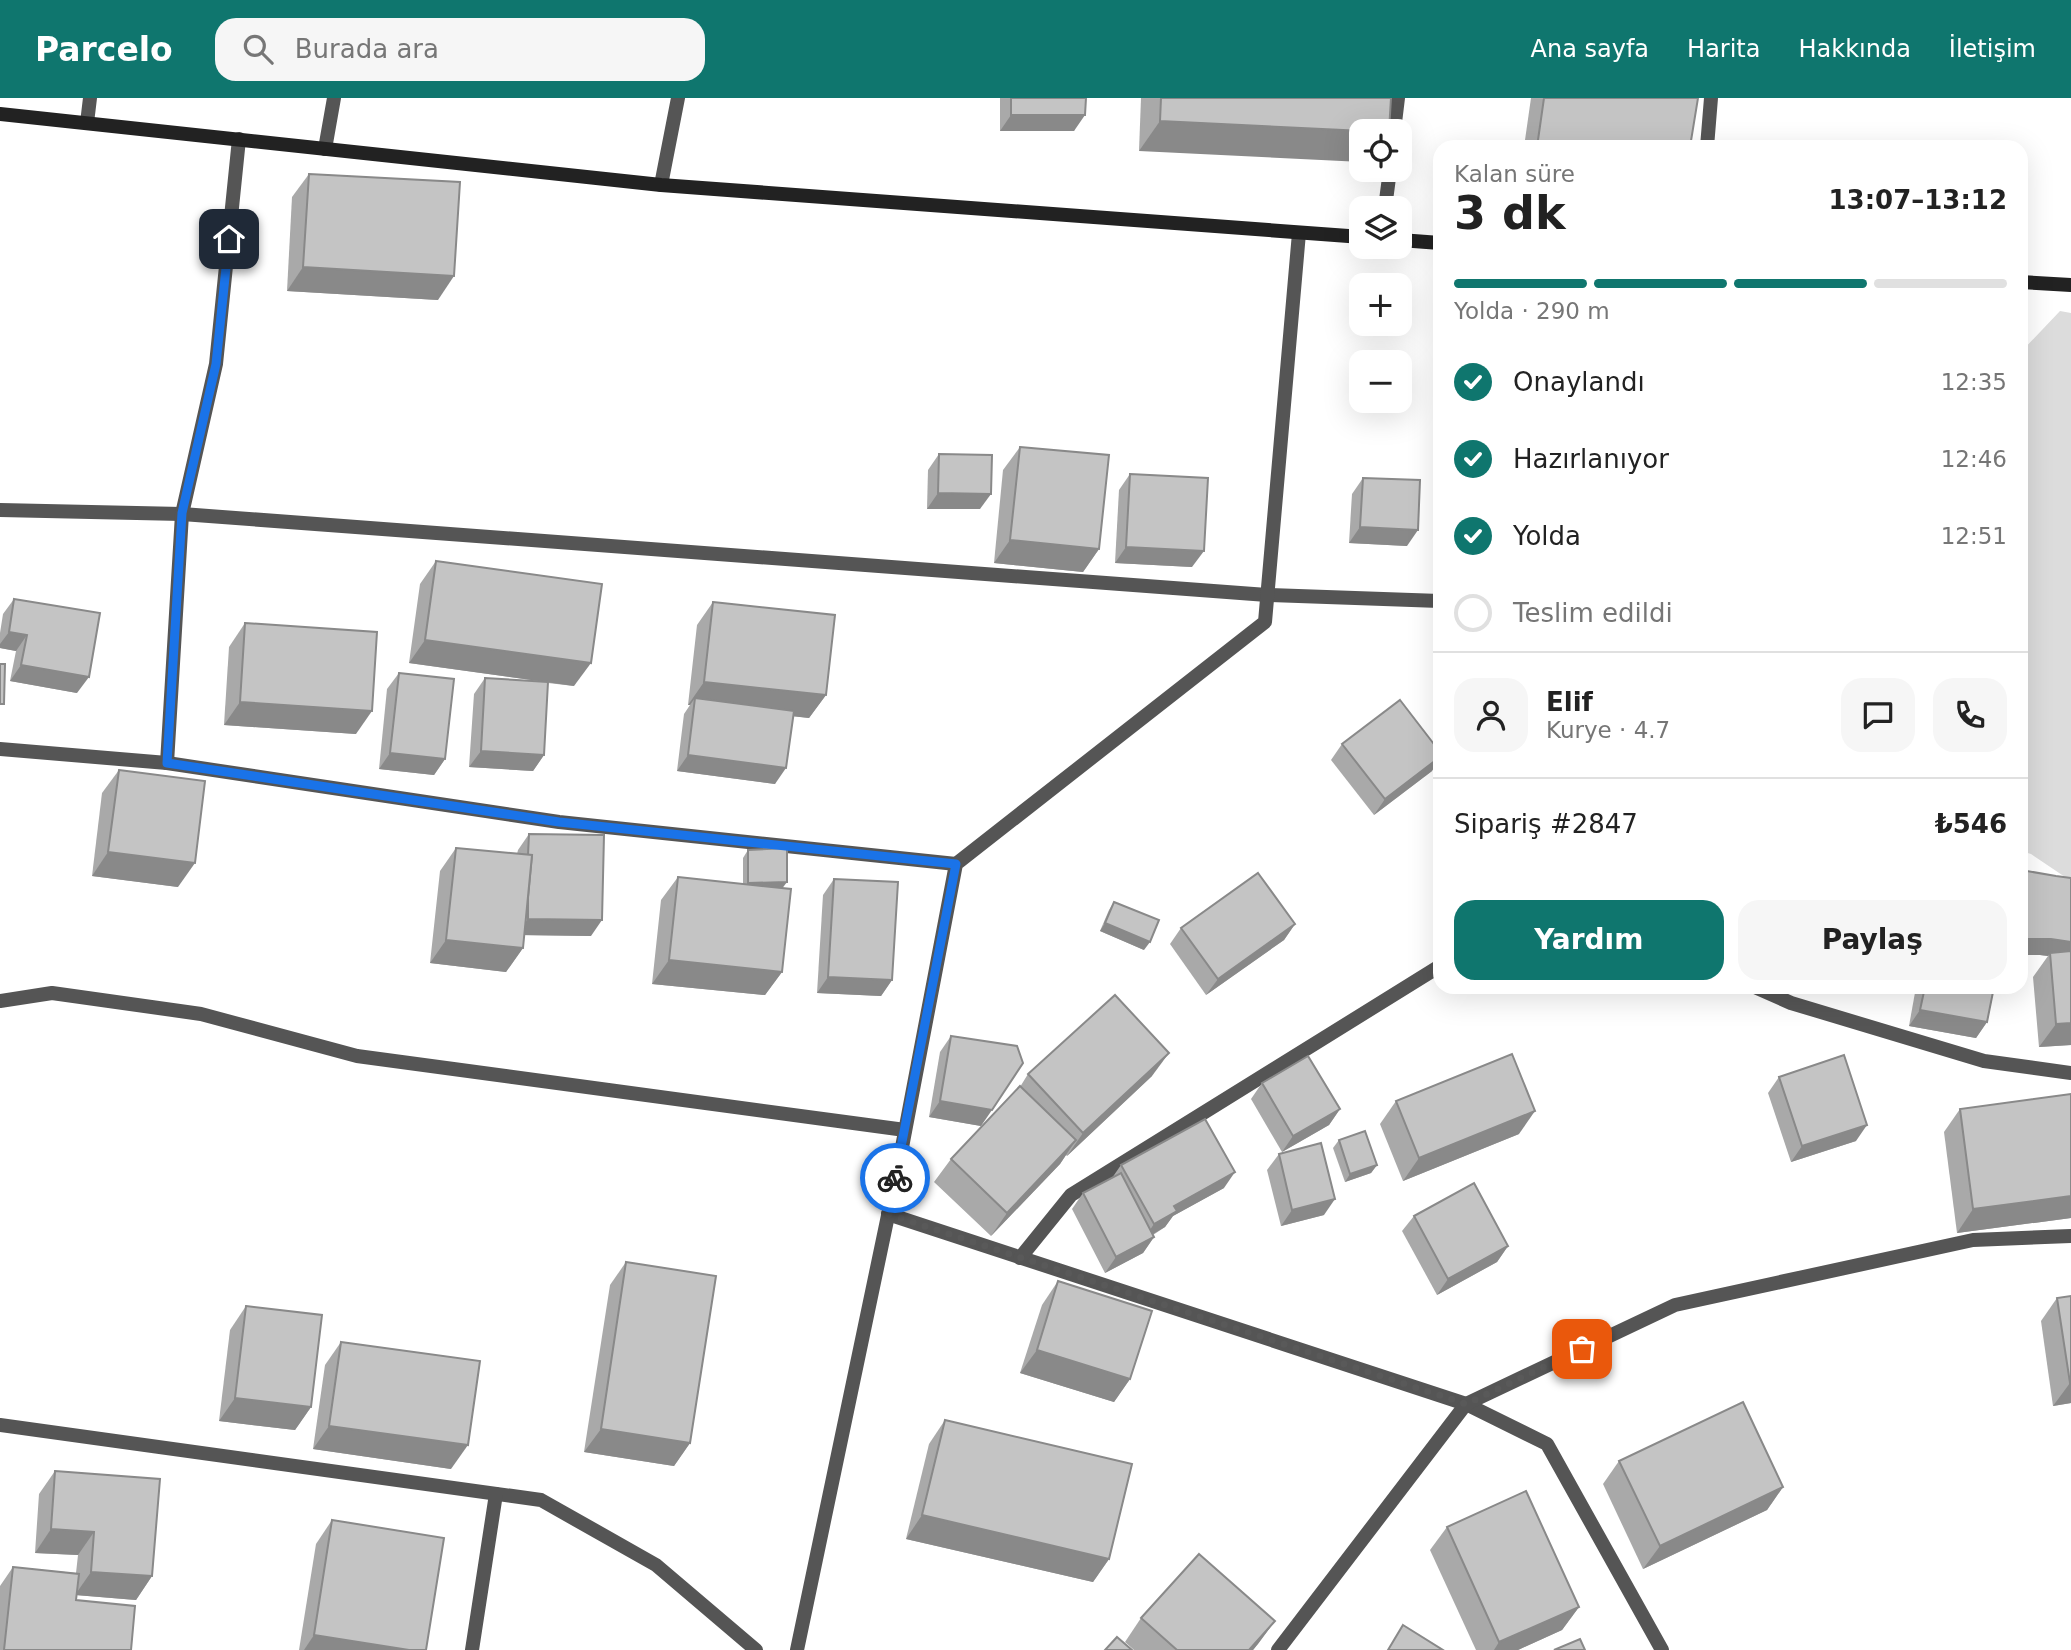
<!DOCTYPE html>
<html lang="tr">
<head>
<meta charset="utf-8">
<style>
  body { margin:0; font-family:"DejaVu Sans",sans-serif; background:#f6f6f6; color:#222; height:100vh; display:flex; flex-direction:column; font-size:26px; white-space:nowrap }
  * { box-sizing:border-box; margin:0 }
  p { font-size:23px; color:#767676 }
  .icon { flex:none; width:38px; height:38px; fill:none; stroke:currentColor; stroke-width:2; stroke-linecap:round; stroke-linejoin:round }
  .map { position:relative; flex:1; overflow:hidden }
  .details { position:absolute; left:1433px; top:42px; width:595px; height:854px; display:flex; flex-direction:column; background:#fff; border-radius:21px; box-shadow:0 7px 28px #0002 }
  .details>* { flex:none }
  .fabs { position:absolute; left:1349px; top:21px; display:grid; gap:14px }
  .fabs a { display:grid; place-items:center; width:63px; height:63px; border-radius:14px; background:#fff; box-shadow:0 7px 28px #0002; font-size:35px }
  .pin { position:absolute; display:grid; place-items:center; width:60px; height:60px; color:#fff; margin:-30px; border-radius:14px; box-shadow:0 4px 10px #0006 }
  .courier { position:absolute; display:grid; place-items:center; width:70px; height:70px; margin:-35px; border:5px solid #1a73e8; border-radius:50%; background:#fff; color:#222; box-shadow:0 2px 9px #0007 }
  .head em { font-style:normal; font-weight:700 }
  .head div { display:flex; flex-direction:column-reverse }
  .head { display:flex; align-items:center; justify-content:space-between; height:119px; padding:0 21px }
  h1 { font-size:46px; font-weight:700; line-height:52px }
  .bar { display:grid; grid-template-columns:repeat(4,1fr); gap:10px 7px; align-content:center; height:84px; padding:0 21px }
  .bar i { height:9px; border-radius:5px; background:#e0e0e0 }
  .bar .active { background:#0f766e }
  .bar p { grid-column:span 4 }
  .line { display:flex; align-items:center; gap:18px; padding:0 21px; border-top:2px solid #e0e0e0 }
  .line div { flex:1 }
  .round { display:grid; place-items:center; flex:none; width:74px; height:74px; border-radius:21px; background:#f6f6f6 }
  ol { padding:0 21px; list-style:none }
  li { display:flex; align-items:center; gap:21px; height:77px }
  li p { margin-inline-start:auto }
  li .icon { padding:7px; border-radius:50%; background:#0f766e; color:#fff; stroke-width:4 }
  li:last-child { color:#767676 }
  li i { width:38px; height:38px; border:4px solid #e0e0e0; border-radius:50% }
  .primary-button { display:flex; gap:14px; margin-top:auto; padding:14px 21px }
  .primary-button a { flex:1; height:80px; border-radius:21px; background:#0f766e; color:#fff; font-size:28px; font-weight:700; line-height:80px; text-align:center }
  .primary-button a+a { background:#f6f6f6; color:#222 }
  header { display:flex; align-items:center; gap:42px; box-sizing:border-box; height:98px; padding:0 35px; background:#0f766e; color:#fff }
  header strong { font-size:33px }
  nav { display:flex; gap:38px; margin-inline-start:auto; font-size:24px }
  .search { width:490px; height:63px; background:#f6f6f6; display:flex; align-items:center; gap:18px; box-sizing:border-box; padding:0 24px; border-radius:21px; color:#767676; font-size:26px }
  .map>svg:first-child { display:block }
  .green { fill:#dcdcdc }
  .lines { fill:none; stroke-linecap:round; stroke-linejoin:round }
  .street { stroke:#555; stroke-width:14 }
  .secondary { stroke:#222; stroke-width:14 }
  .wall { fill:#a9a9a9 }
  .shaded-wall { fill:#898989 }
  .building { fill:#c4c4c4; stroke:#898989; stroke-width:2 }
  .done { stroke:#595959; stroke-width:7; stroke-dasharray:0 12.6 }
  .route { stroke:#1a73e8; stroke-width:9 }
</style>
</head>
<body>
<header>
<strong>Parcelo</strong>
<div class="search"><svg class="icon" aria-label="search" viewBox="0 0 24 24"><circle cx="10" cy="10" r="6"/><path d="M15 15l6 6"/></svg>Burada ara</div>
<nav><a>Ana sayfa</a><a>Harita</a><a>Hakkında</a><a>İletişim</a></nav>
</header>
<div class="map">
<svg width="2071" height="1552" viewBox="0 0 2071 1552">
  <rect width="100%" height="100%" fill="#fff"/>
  <path class="green" d="M2060,213L2071,215V783L2031,756L2021,753V254Z"/>
  <g class="lines">
    <g class="street">
      <path d="M87,25L90,0"/>
      <path d="M1394,33L1398,0"/>
      <path d="M1707,49L1711,0"/>
      <path d="M325,51L334,0"/>
      <path d="M661,87L678,0"/>
      <path d="M1385,110L1390,72"/>
      <path d="M0,412L182,416L1267,497L1440,503"/>
      <path d="M0,651L167,665L559,724L956,766"/>
      <path d="M167,665L182,416L216,266L239,41"/>
      <path d="M1755,889L1791,905L1984,963L2071,975"/>
      <path d="M0,903L52,895L201,916L357,958L905,1032"/>
      <path d="M888,1116L1466,1306L1547,1346L1662,1552"/>
      <path d="M1020,1160L1071,1097L1440,868"/>
      <path d="M0,1327L541,1402L656,1467L756,1552"/>
      <path d="M472,1552L496,1396"/>
      <path d="M797,1552L899,1065L956,766L1265,524L1299,135"/>
      <path d="M1278,1552L1466,1306L1675,1207L1973,1142L2071,1138"/>
    </g>
    <g class="secondary">
      <path d="M0,16L661,87L1362,139"/>
      <path d="M1400,142L1440,145"/>
      <path d="M2021,184L2071,187"/>
    </g>
  </g>
  <g class="wall">
    <path d="M1000,0H1086L1074,33H1000Z"/>
    <path d="M1141,0H1391L1139,53Z"/>
    <path d="M1531,0H1698L1690,49H1524Z"/>
    <path d="M309,76L438,202L287,193L292,99Z"/>
    <path d="M1020,349L1099,451L1083,474L994,465L1003,372Z"/>
    <path d="M939,356L980,411H927L928,372Z"/>
    <path d="M1130,376L1192,469L1115,465L1119,392Z"/>
    <path d="M1363,380L1407,448L1349,445L1352,396Z"/>
    <path d="M436,463L574,588L548,585L544,657L533,673L469,669L474,596L485,580L538,583L409,565L420,486Z"/>
    <path d="M14,501L77,595L10,583L16,553L0,550V535L3,516Z"/>
    <path d="M713,504L826,597L809,620L793,618L775,686L677,673L684,616L690,607H688L697,527Z"/>
    <path d="M245,525L356,636L224,627L229,549Z"/>
    <path d="M399,575L445,661L434,677L379,671L387,591Z"/>
    <path d="M1342,646L1432,673L1374,717L1331,662Z"/>
    <path d="M119,672L178,789L92,778L102,695Z"/>
    <path d="M529,736L591,838L524,837L523,850L506,874L430,865L440,773L456,750L517,756L518,752Z"/>
    <path d="M748,752L783,790L782,874L765,897L652,886L661,802L678,779L743,786V760Z"/>
    <path d="M1440,767V784L1435,775Z"/>
    <path d="M2056,778L2071,947L2039,949L2033,879L2048,858L2040,857Z"/>
    <path d="M834,781L892,882L881,898L817,895L823,797Z"/>
    <path d="M1114,804L1144,852L1100,833L1109,812Z"/>
    <path d="M1295,826L1284,842L1206,897L1170,846L1181,830Z"/>
    <path d="M1916,889H1994L1987,924L1976,940L1909,928Z"/>
    <path d="M951,938L981,1028L929,1019L940,954Z"/>
    <path d="M1028,976L1152,978L1067,1058L1066,1057L1060,1066L991,1138L934,1084L951,1061L1020,989Z"/>
    <path d="M1779,979L1856,1043L1791,1064L1768,995Z"/>
    <path d="M1262,985L1340,1011L1329,1027L1282,1054L1251,1001Z"/>
    <path d="M2071,996V1120L1957,1135L1944,1034L1960,1011Z"/>
    <path d="M1396,1003L1519,1036L1403,1083L1380,1026Z"/>
    <path d="M1339,1042L1377,1067L1371,1075L1345,1084L1333,1050Z"/>
    <path d="M1279,1056L1324,1117L1281,1128L1267,1072Z"/>
    <path d="M1121,1067L1224,1090L1173,1118L1165,1129L1153,1137L1154,1139L1143,1155L1105,1175L1072,1111L1083,1095L1112,1080Z"/>
    <path d="M1414,1118L1508,1148L1497,1164L1437,1197L1402,1133Z"/>
    <path d="M626,1164L690,1345L674,1368L584,1354L610,1187Z"/>
    <path d="M1058,1183L1130,1281L1114,1304L1020,1275L1042,1207Z"/>
    <path d="M2071,1198V1305L2053,1308L2041,1223L2057,1200Z"/>
    <path d="M246,1208L311,1309L295,1332L219,1323L230,1232Z"/>
    <path d="M341,1244L451,1371L313,1351L325,1267Z"/>
    <path d="M945,1322L1109,1461L1093,1484L906,1441L929,1346Z"/>
    <path d="M1619,1363L1783,1389L1767,1412L1643,1471L1603,1386Z"/>
    <path d="M55,1373L152,1478L136,1502L76,1497V1502L131,1552H0V1488L13,1469L76,1475L78,1457L35,1455L39,1396Z"/>
    <path d="M332,1422L426,1552H299L316,1446Z"/>
    <path d="M1447,1429L1579,1509L1562,1532L1518,1552H1476L1430,1452Z"/>
    <path d="M1141,1520L1275,1523L1253,1552H1134L1125,1544Z"/>
  </g>
  <g class="shaded-wall">
    <path d="M1011,17H1085L1074,33H1000Z"/>
    <path d="M1160,23L1362,33V64L1139,53Z"/>
    <path d="M303,169L454,178L438,202L287,193Z"/>
    <path d="M938,395L991,396L980,411H927Z"/>
    <path d="M1360,429L1418,432L1407,448L1349,445Z"/>
    <path d="M1010,442L1099,451L1083,474L994,465Z"/>
    <path d="M1126,449L1204,453L1192,469L1115,465Z"/>
    <path d="M9,534L27,537L16,553L0,550V546Z"/>
    <path d="M425,542L591,565L574,588L409,565Z"/>
    <path d="M21,567L89,579L77,595L10,583Z"/>
    <path d="M704,584L826,597L809,620L694,608L695,600L690,607H688Z"/>
    <path d="M240,604L372,613L356,636L224,627Z"/>
    <path d="M481,653L544,657L533,673L469,669Z"/>
    <path d="M390,655L445,661L434,677L379,671Z"/>
    <path d="M688,657L786,670L775,686L677,673Z"/>
    <path d="M1440,659V661L1432,673L1374,717L1385,701Z"/>
    <path d="M108,754L195,765L178,789L92,778Z"/>
    <path d="M787,784L781,792L743,793L748,785Z"/>
    <path d="M528,821L602,822L591,838L516,837Z"/>
    <path d="M1105,825L1150,844L1144,852L1100,833Z"/>
    <path d="M1295,826L1284,842L1206,897L1218,881Z"/>
    <path d="M2021,841H2051L2071,844V862L2050,855L2048,858L2040,857H2021Z"/>
    <path d="M446,842L523,850L506,874L430,865Z"/>
    <path d="M669,862L782,874L765,897L652,886Z"/>
    <path d="M828,879L892,882L881,898L817,895Z"/>
    <path d="M1920,912L1987,924L1976,940L1909,928Z"/>
    <path d="M2071,925V947L2039,949L2056,926Z"/>
    <path d="M1169,955L1152,978L1067,1058L1083,1035Z"/>
    <path d="M940,1003L992,1012L981,1028L929,1019Z"/>
    <path d="M1340,1011L1329,1027L1282,1054L1293,1038Z"/>
    <path d="M1535,1013L1519,1036L1403,1083L1419,1060Z"/>
    <path d="M1867,1027L1856,1043L1791,1064L1802,1048Z"/>
    <path d="M1076,1042L1060,1066L991,1138L1007,1115Z"/>
    <path d="M1377,1067L1371,1075L1345,1084L1350,1076Z"/>
    <path d="M1235,1074L1224,1090L1173,1118L1165,1129L1143,1142L1154,1126L1174,1108Z"/>
    <path d="M2071,1098V1120L1957,1135L1973,1111Z"/>
    <path d="M1335,1101L1324,1117L1281,1128L1292,1112Z"/>
    <path d="M1154,1139L1143,1155L1105,1175L1116,1159Z"/>
    <path d="M1508,1148L1497,1164L1437,1197L1448,1181Z"/>
    <path d="M1037,1252L1130,1281L1114,1304L1020,1275Z"/>
    <path d="M2071,1284V1305L2053,1308L2070,1285Z"/>
    <path d="M235,1300L311,1309L295,1332L219,1323Z"/>
    <path d="M329,1328L468,1347L451,1371L313,1351Z"/>
    <path d="M601,1331L690,1345L674,1368L584,1354Z"/>
    <path d="M1783,1389L1767,1412L1643,1471L1660,1448Z"/>
    <path d="M922,1417L1109,1461L1093,1484L906,1441Z"/>
    <path d="M51,1431L94,1434L78,1457L35,1455Z"/>
    <path d="M91,1474L152,1478L136,1502L75,1497Z"/>
    <path d="M1579,1509L1562,1532L1518,1552H1494L1499,1544Z"/>
    <path d="M1275,1523L1258,1546L1253,1552H1249Z"/>
    <path d="M314,1537L409,1552H304Z"/>
  </g>
  <g class="building">
    <path d="M1011,0H1086L1085,17H1011Z"/>
    <path d="M1161,0H1391L1389,33H1364L1160,23Z"/>
    <path d="M1544,0H1698L1690,49H1537Z"/>
    <path d="M309,76L460,84L454,178L303,169Z"/>
    <path d="M1020,349L1109,357L1099,451L1010,442Z"/>
    <path d="M939,356L992,357L991,396L938,395Z"/>
    <path d="M1130,376L1208,380L1204,453L1126,449Z"/>
    <path d="M1363,380L1420,382L1418,432L1360,429Z"/>
    <path d="M436,463L602,486L591,565L425,542Z"/>
    <path d="M14,501L100,515L89,579L21,567L27,537L9,534Z"/>
    <path d="M713,504L835,517L826,597L704,584Z"/>
    <path d="M245,525L377,534L372,613L240,604Z"/>
    <path d="M0,566H5L4,606H0Z"/>
    <path d="M399,575L454,581L445,661L390,655Z"/>
    <path d="M485,580L548,584L544,657L481,653Z"/>
    <path d="M695,600L794,613L786,670L688,657Z"/>
    <path d="M1400,602L1440,654V659L1385,701L1342,646Z"/>
    <path d="M119,672L205,683L195,765L108,754Z"/>
    <path d="M529,736L604,737L602,822L528,821V800L532,757H528Z"/>
    <path d="M456,750L532,757L523,850L446,842Z"/>
    <path d="M787,750V784L748,785V752Z"/>
    <path d="M2021,772L2056,778L2071,780V844L2051,841H2021Z"/>
    <path d="M1258,775L1295,826L1218,881L1181,830Z"/>
    <path d="M678,779L791,791L782,874L669,862Z"/>
    <path d="M834,781L898,784L892,882L828,879Z"/>
    <path d="M1114,804L1159,822L1150,844L1105,825Z"/>
    <path d="M2071,853V925L2056,926L2050,855Z"/>
    <path d="M1925,889H1994L1987,924L1920,912Z"/>
    <path d="M1115,897L1169,955L1083,1035L1028,976Z"/>
    <path d="M951,938L1017,948L1023,965L992,1012L940,1003Z"/>
    <path d="M1512,956L1535,1013L1419,1060L1396,1003Z"/>
    <path d="M1844,957L1867,1027L1802,1048L1779,979Z"/>
    <path d="M1308,958L1340,1011L1293,1038L1262,985Z"/>
    <path d="M1020,988L1076,1042L1007,1115L951,1061Z"/>
    <path d="M2071,996V1098L1973,1111L1960,1011Z"/>
    <path d="M1205,1021L1235,1074L1174,1108L1177,1113L1154,1126L1121,1067Z"/>
    <path d="M1365,1033L1377,1067L1350,1076L1339,1042Z"/>
    <path d="M1321,1045L1335,1101L1292,1112L1279,1056Z"/>
    <path d="M1121,1075L1154,1139L1116,1159L1083,1095Z"/>
    <path d="M1474,1085L1508,1148L1448,1181L1414,1118Z"/>
    <path d="M626,1164L716,1178L690,1345L601,1331Z"/>
    <path d="M1058,1183L1152,1213L1130,1281L1037,1252Z"/>
    <path d="M2071,1198V1284L2070,1285L2057,1200Z"/>
    <path d="M246,1208L322,1217L311,1309L235,1300Z"/>
    <path d="M341,1244L480,1263L468,1347L329,1328Z"/>
    <path d="M1743,1304L1783,1389L1660,1448L1619,1363Z"/>
    <path d="M945,1322L1132,1366L1109,1461L922,1417Z"/>
    <path d="M55,1373L160,1381L152,1478L91,1474L94,1434L51,1431Z"/>
    <path d="M1526,1393L1579,1509L1499,1544L1447,1429Z"/>
    <path d="M332,1422L444,1440L426,1552H409L314,1537Z"/>
    <path d="M1199,1456L1275,1523L1249,1552H1177L1141,1520Z"/>
    <path d="M13,1469L79,1476L76,1502L135,1508L131,1552H4Z"/>
    <path d="M1403,1527L1443,1552H1388Z"/>
    <path d="M1117,1539L1132,1552H1105Z"/>
    <path d="M1580,1541L1585,1552H1554Z"/>
  </g>
  <g class="lines">
    <path class="done" d="M895,1080L888,1116L1466,1306L1582,1251"/>
    <path class="route" d="M229,141L216,266L182,415L167,665L559,724L956,766L895,1080"/>
  </g>
</svg>
<div class="fabs">
<a><svg class="icon" aria-label="locate" viewBox="0 0 24 24"><circle cx="12" cy="12" r="6"/><path d="M12 2v4M12 18v4M2 12h4M18 12h4"/></svg></a>
<a><svg class="icon" aria-label="layers" viewBox="0 0 24 24"><path d="M12 4l9 5-9 5-9-5zM3 14l9 5 9-5"/></svg></a>
<a>+</a>
<a>−</a>
</div>
<div class="pin" style="left:1582px;top:1251px;background:#ea580c"><svg class="icon" aria-label="bag" viewBox="0 0 24 24"><path d="M5 8h14l-1 12H6zM9 8a3 3 0 0 1 6 0"/></svg></div>
<div class="pin" style="left:229px;top:141px;background:#1f2937"><svg class="icon" aria-label="home" viewBox="0 0 24 24"><path d="M3 11l9-7 9 7M6 9v11h12V9"/></svg></div>
<div class="courier" style="left:895px;top:1080px"><svg class="icon" aria-label="bike" viewBox="0 0 24 24"><circle cx="6" cy="16" r="4"/><circle cx="18" cy="16" r="4"/><path d="M6 16l4-8h5l3 8M10 8l3 8H6M13 5h3"/></svg></div>
<section class="details">
<div class="head"><div><h1>3 dk</h1><p>Kalan süre</p></div><em>13:07–13:12</em></div>
<div class="bar"><i class="active"></i><i class="active"></i><i class="active"></i><i></i><p>Yolda · 290 m</p></div>
<ol>
<li><svg class="icon" aria-label="check" viewBox="0 0 24 24"><path d="M5 12l5 5 9-10"/></svg>Onaylandı<p>12:35</p></li>
<li><svg class="icon" aria-label="check" viewBox="0 0 24 24"><path d="M5 12l5 5 9-10"/></svg>Hazırlanıyor<p>12:46</p></li>
<li><svg class="icon" aria-label="check" viewBox="0 0 24 24"><path d="M5 12l5 5 9-10"/></svg>Yolda<p>12:51</p></li>
<li><i></i>Teslim edildi</li>
</ol>
<div class="line" style="height:126px"><a class="round"><svg class="icon" aria-label="person" viewBox="0 0 24 24"><circle cx="12" cy="8" r="4"/><path d="M4 21q1-7 8-7t8 7"/></svg></a><div><b>Elif</b><p>Kurye · 4.7</p></div><a class="round"><svg class="icon" aria-label="chat" viewBox="0 0 24 24"><path d="M4 5h16v11H9l-5 4z"/></svg></a><a class="round"><svg class="icon" aria-label="phone" viewBox="0 0 24 24"><path d="M5 4h4l2 5-3 2q2 4 5 5l2-3 5 2v4C11 20 4 13 5 4z"/></svg></a></div>
<div class="line" style="height:91px"><div>Sipariş #2847</div><b>₺546</b></div>
<div class="primary-button"><a>Yardım</a><a>Paylaş</a></div>
</section>
</div>
</body>
</html>
